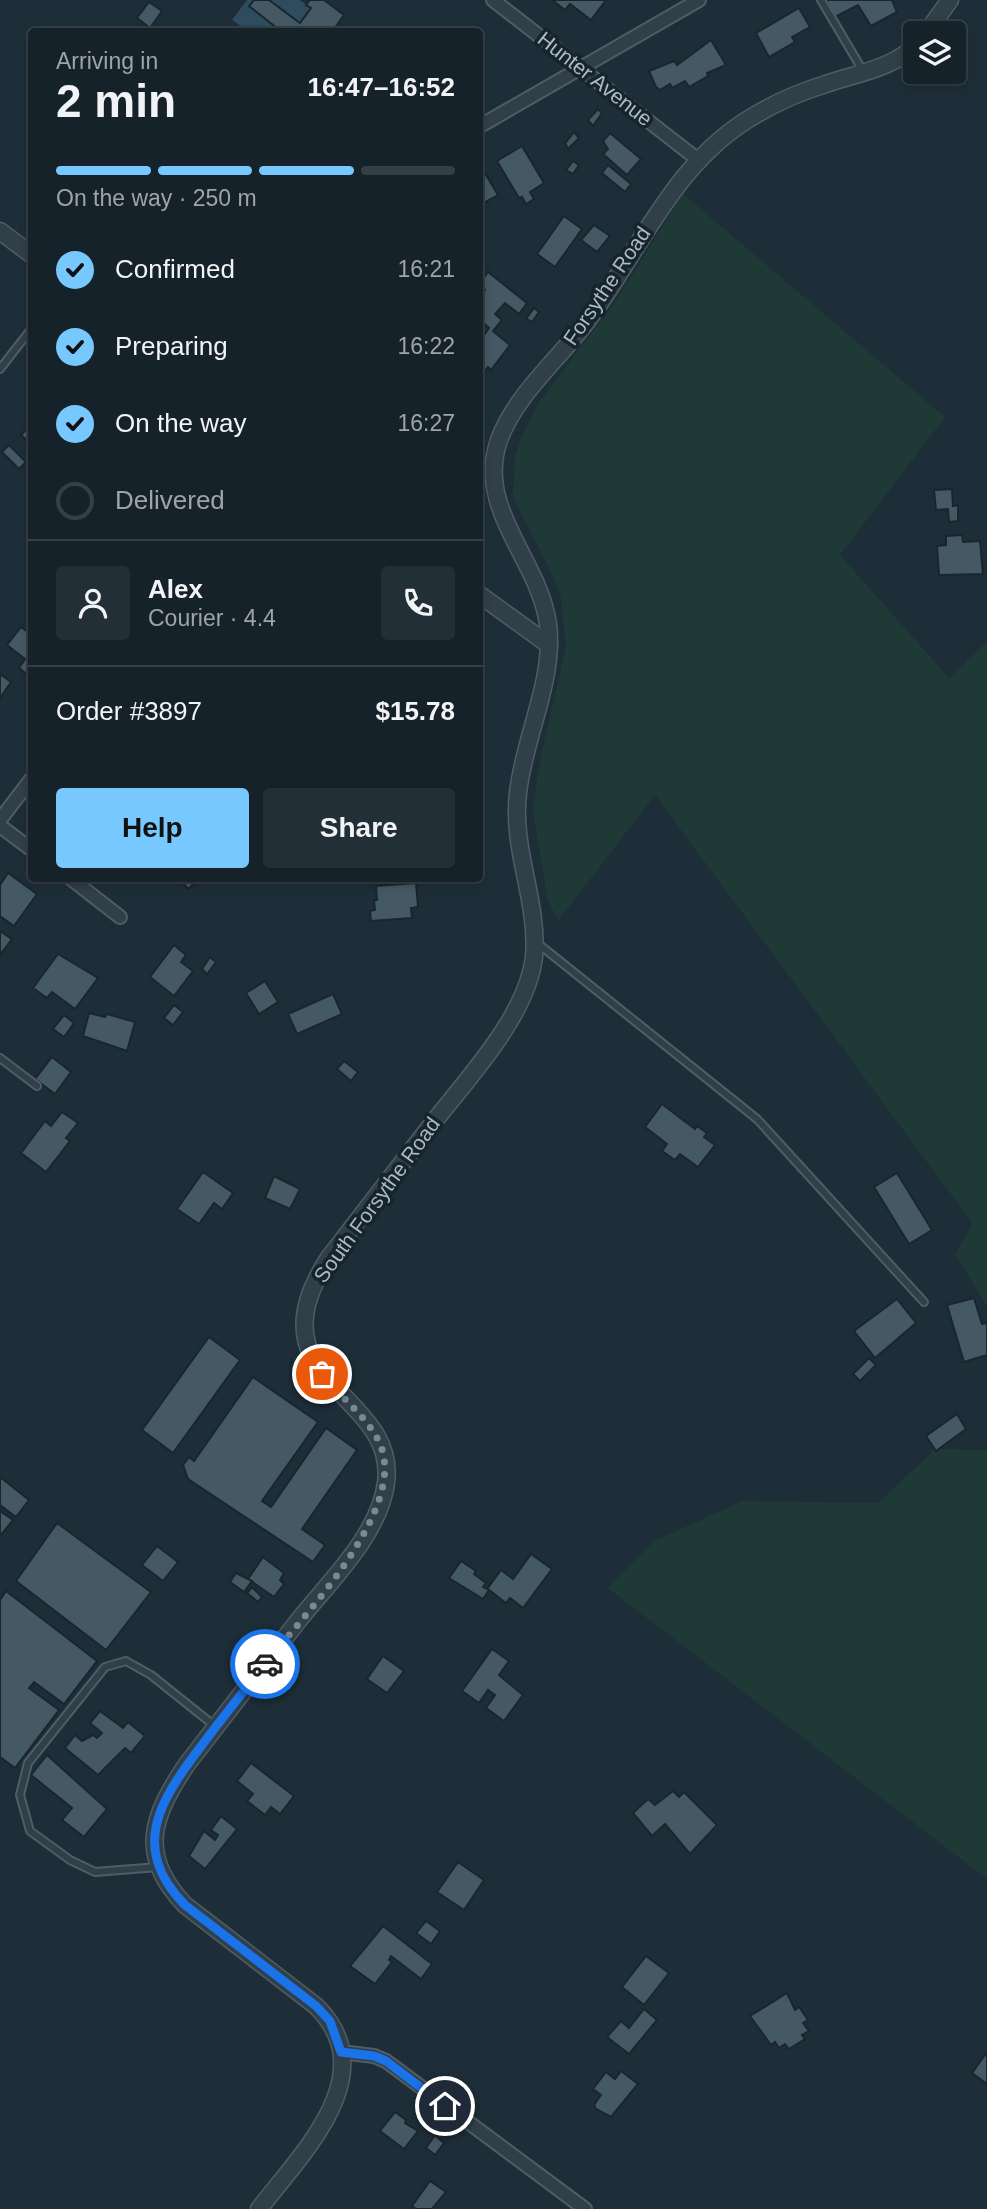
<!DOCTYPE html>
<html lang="en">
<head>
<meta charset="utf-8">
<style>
  body { margin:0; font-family:Arial,sans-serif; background:#232f36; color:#f1f3f6; height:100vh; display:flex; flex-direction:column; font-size:26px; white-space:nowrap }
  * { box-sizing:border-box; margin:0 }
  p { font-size:23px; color:#9ea4a8 }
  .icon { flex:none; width:38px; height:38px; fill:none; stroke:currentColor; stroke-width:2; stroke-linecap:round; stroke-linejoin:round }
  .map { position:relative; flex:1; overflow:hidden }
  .panel { position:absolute; left:28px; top:28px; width:455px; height:854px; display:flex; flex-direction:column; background:#16222a; border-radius:7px; box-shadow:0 4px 10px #0003,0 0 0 2px #353f47 }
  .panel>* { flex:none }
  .controls { position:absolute; left:903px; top:21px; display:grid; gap:14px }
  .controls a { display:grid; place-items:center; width:63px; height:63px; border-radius:7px; background:#16222a; box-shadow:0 4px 10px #0003,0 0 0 2px #353f47; font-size:35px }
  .pin { position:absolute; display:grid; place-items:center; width:60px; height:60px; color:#fff; margin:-30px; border:4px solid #fff; border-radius:50%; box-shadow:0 2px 7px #0007 }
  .courier { position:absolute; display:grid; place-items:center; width:70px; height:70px; margin:-35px; border:5px solid #1a73e8; border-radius:50%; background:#fff; color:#222; box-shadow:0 2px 9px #0007 }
  .overview em { font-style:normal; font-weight:700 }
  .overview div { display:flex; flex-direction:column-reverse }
  .overview { display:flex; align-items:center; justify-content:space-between; height:119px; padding:0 28px }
  h1 { font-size:46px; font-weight:700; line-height:52px }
  .bar { display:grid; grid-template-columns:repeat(4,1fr); gap:10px 7px; align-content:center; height:84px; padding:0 28px }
  .bar i { height:9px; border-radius:5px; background:#353f47 }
  .bar .on { background:#76c8ff }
  .bar p { grid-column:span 4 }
  .line { display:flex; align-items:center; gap:18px; padding:0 28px; border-top:2px solid #353f47 }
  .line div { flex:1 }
  .round { display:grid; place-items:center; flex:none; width:74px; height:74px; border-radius:7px; background:#232f36 }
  ol { padding:0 28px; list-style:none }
  li { display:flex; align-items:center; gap:21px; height:77px }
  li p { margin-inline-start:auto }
  li .icon { padding:7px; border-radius:50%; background:#76c8ff; color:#111; stroke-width:4 }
  li:last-child { color:#9ea4a8 }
  li i { width:38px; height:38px; border:4px solid #353f47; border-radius:50% }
  .cta { display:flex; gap:14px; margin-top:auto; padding:14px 28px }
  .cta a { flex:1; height:80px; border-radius:7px; background:#76c8ff; color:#111; font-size:28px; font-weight:700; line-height:80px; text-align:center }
  .cta a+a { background:#232f36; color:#f1f3f6 }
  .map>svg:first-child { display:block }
  .green { fill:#1f3936 }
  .water { fill:#2d4c5e }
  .building { fill:#455964; stroke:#19262e; stroke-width:2 }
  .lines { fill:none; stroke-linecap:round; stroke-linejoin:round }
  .service-casing { stroke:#4f5d66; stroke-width:10 }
  .minor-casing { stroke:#4f5d66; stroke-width:16 }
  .tertiary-casing { stroke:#4f5d66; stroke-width:19 }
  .service { stroke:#313f48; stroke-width:6 }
  .minor { stroke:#313f48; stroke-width:12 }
  .tertiary { stroke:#313f48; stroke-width:16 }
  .done { stroke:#7a8a94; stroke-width:7; stroke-dasharray:0 12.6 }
  .route { stroke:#1a73e8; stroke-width:9 }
  .labels { text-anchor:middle; stroke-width:7; stroke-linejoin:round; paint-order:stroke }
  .street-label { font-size:21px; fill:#abbbc5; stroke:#17242c }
</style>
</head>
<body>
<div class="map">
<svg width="987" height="2209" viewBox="0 0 987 2209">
  <rect width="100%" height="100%" fill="#1e2e38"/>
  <g class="green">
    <path d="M683,194L945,417L840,555L949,678L987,642V1307L955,1254L973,1224L655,795L558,921L548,900L533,812L539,766L566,647L561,598L555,580L513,497L515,457L521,438L539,402L614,304Z"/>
    <path d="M935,1449L987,1450V1879L608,1588L655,1541L742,1501L878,1503Z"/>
  </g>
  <g class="water">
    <path d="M247,0H254L249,6L282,31H248L232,20Z"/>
    <path d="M269,0H300L311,8L300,23Z"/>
  </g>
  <g class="building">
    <path d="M254,0H269L300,23L311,8L306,5L310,0H324L344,15L332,32H282L249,6Z"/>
    <path d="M552,0H606L591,20L570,4L565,10Z"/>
    <path d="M826,0H892L897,12L871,26L858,5L835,17Z"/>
    <path d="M149,2L162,11L150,28L137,18Z"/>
    <path d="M799,8L810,27L792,37L795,42L769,57L756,33Z"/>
    <path d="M711,40L726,65L707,73L708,76L689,87L685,81L672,88L670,84L660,90L656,87L649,71L674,61L677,65Z"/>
    <path d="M598,109L602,113L593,126L588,120Z"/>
    <path d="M574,132L579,138L568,149L565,143Z"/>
    <path d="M610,133L641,159L627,175L603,154L608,149L603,141Z"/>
    <path d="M522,146L544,183L530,192L534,199L526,204L522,197L519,198L497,161Z"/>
    <path d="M573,161L579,165L573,174L566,170Z"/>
    <path d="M480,165L498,195L480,205Z"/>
    <path d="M608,165L631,184L625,192L602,173Z"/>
    <path d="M564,216L582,229L555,267L537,254Z"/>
    <path d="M594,225L610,236L597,252L581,240Z"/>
    <path d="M488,272L527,303L519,314L505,303L495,314L502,320L493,331L510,345L491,370L488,367L480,378V341L489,328L480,320V297L485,290L480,283Z"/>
    <path d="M534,308L539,312L532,322L526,319Z"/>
    <path d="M32,423V445L21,435Z"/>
    <path d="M9,445L26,462L19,469L2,452Z"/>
    <path d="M952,489L953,506L958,505V521L949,522L948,509L936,510L934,490Z"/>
    <path d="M962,535L963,542L980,541L983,574L939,575L937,546L946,545V536Z"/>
    <path d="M21,627L32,635V678L19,668L25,659L7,645Z"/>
    <path d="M0,674L11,682L0,698Z"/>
    <path d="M8,873L37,894L14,926L0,916V885Z"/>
    <path d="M179,878H200L188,889Z"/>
    <path d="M416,883L418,907L411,908L412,918L371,921L370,911L375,910L374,900H377L376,886Z"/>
    <path d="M0,931L12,939L0,955Z"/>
    <path d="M174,945L186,955L181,962L193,971L174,996L150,977Z"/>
    <path d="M58,954L98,978L75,1009L52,992L47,998L33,988Z"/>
    <path d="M210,957L216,962L207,974L202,969Z"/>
    <path d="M265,981L278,1002L259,1014L246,993Z"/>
    <path d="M333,994L342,1014L297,1034L288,1014Z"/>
    <path d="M174,1005L183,1012L173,1025L164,1018Z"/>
    <path d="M89,1013L105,1017L107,1014L135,1022L127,1051L83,1036Z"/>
    <path d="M64,1015L74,1023L64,1037L53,1029Z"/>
    <path d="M52,1057L71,1072L55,1094L35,1079Z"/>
    <path d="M344,1061L358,1072L351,1081L337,1069Z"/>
    <path d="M662,1104L695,1129L697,1126L707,1133L704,1137L715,1145L698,1167L680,1154L675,1160L662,1151L667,1144L645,1127Z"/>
    <path d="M62,1112L78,1123L66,1138L70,1141L46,1172L21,1153L45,1121L51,1126Z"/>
    <path d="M203,1172L233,1193L222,1209L214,1203L199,1224L177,1209Z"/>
    <path d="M897,1173L932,1230L909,1244L874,1187Z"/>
    <path d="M274,1176L300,1189L290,1209L265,1198Z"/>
    <path d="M974,1298L982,1324L987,1323V1355L964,1362L947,1305Z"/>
    <path d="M897,1299L916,1323L875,1358L854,1331Z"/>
    <path d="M209,1337L240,1360L173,1453L142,1430Z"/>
    <path d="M869,1358L876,1365L860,1381L853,1374Z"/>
    <path d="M253,1377L318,1422L262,1501L271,1507L326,1428L357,1450L302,1529L325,1545L313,1562L188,1479L183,1465L189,1457L194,1461Z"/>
    <path d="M957,1414L966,1429L936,1451L926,1436Z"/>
    <path d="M0,1477L29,1500L16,1517L0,1505Z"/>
    <path d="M0,1511L13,1520L0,1536Z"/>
    <path d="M57,1523L151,1592L106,1650L16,1581Z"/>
    <path d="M157,1546L178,1562L163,1581L142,1565Z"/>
    <path d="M531,1554L552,1569L523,1608L510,1598L506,1603L489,1590L483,1599L449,1578L461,1561L476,1571L474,1574L486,1583L483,1587L487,1589L501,1570L513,1579Z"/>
    <path d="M263,1557L284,1573L280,1580L284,1584L274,1597L248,1579Z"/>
    <path d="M236,1573L252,1581L244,1592L230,1582Z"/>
    <path d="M252,1587L262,1597L258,1602L247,1593Z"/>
    <path d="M6,1591L97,1661L64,1704L34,1682L29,1688L59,1710L15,1768L0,1757V1600Z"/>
    <path d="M492,1649L509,1661L499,1675L523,1695L504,1721L486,1708L495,1695L488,1690L479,1703L462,1691Z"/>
    <path d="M383,1656L404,1671L387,1693L367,1679Z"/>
    <path d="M100,1711L123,1728L128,1722L145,1736L131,1753L125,1748L98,1775L65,1748L75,1735L82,1741L93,1735L97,1738L102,1733L90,1723Z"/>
    <path d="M47,1755L107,1809L84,1837L62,1820L72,1808L31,1775Z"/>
    <path d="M251,1763L294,1796L280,1814L271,1807L265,1815L247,1801L253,1794L237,1781Z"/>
    <path d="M673,1791L679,1797L684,1792L717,1825L690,1854L665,1824L652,1836L633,1813L648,1799L655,1805Z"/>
    <path d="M221,1816L237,1829L205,1869L189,1856L204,1831L215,1840L218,1835L211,1830Z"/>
    <path d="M458,1862L484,1880L464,1910L437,1892Z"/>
    <path d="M426,1921L440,1931L431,1944L416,1933Z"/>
    <path d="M383,1926L432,1964L421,1979L391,1956L389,1960L392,1962L375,1984L350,1966Z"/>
    <path d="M646,1956L669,1973L644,2005L622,1987Z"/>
    <path d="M787,1993L795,2010L799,2007L808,2020L803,2023L809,2031L802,2035L805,2039L789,2049L785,2044L779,2048L775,2042L771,2045L750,2016Z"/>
    <path d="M644,2009L657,2020L629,2054L607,2037L621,2021L629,2028Z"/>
    <path d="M987,2052V2084L972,2073Z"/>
    <path d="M621,2071L638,2084L611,2117L596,2109L594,2105L601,2095L593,2089L606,2072L615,2079Z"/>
    <path d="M395,2112L406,2120L405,2123L418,2131L404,2149L380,2131Z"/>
    <path d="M435,2135L444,2143L435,2155L426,2148Z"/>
    <path d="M430,2181L446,2192L432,2209H416L412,2206Z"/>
  </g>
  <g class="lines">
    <g class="service-casing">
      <g id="service">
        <path d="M821,0L863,71"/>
        <path d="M0,369L32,328"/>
        <path d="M536,942L757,1119L924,1302"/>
        <path d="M0,1058L37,1086"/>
        <path d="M158,1867L95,1872L70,1860L30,1831L20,1795L28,1763L105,1667L126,1661L151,1675L216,1727"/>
      </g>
    </g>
    <g class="minor-casing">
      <g id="minor">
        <path d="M493,0L697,159"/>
        <path d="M480,126L699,0"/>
        <path d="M0,820L32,778"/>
        <path d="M0,826L32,850"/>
        <path d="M70,878L120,917"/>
        <path d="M341,2052L374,2056L386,2061L585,2209"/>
      </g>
    </g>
    <g class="tertiary-casing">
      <g id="tertiary">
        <path d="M926,33L950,0"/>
        <path d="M0,231L32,255"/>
        <path d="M480,595L549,645"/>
        <path d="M259,2209C301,2154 385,2074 316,2006L185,1905C137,1855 152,1816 187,1764C224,1716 261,1669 298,1621C329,1582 379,1535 386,1483C398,1391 248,1384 328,1259C362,1215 395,1172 429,1128C465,1081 527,1017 534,957C539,902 511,849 518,793C524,737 555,680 548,624C539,559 475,509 499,440C516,394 559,359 588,320C642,247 675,160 757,114C779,101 803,91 826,84C855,74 893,68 915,46"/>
      </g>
    </g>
    <use href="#service" class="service"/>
    <use href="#minor" class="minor"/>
    <use href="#tertiary" class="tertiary"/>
  </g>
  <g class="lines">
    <path class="done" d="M265,1664C304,1615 408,1509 380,1444C368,1417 340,1397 322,1374"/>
    <path class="route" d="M265,1664C244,1691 223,1717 202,1745C161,1799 128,1847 185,1905L316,2006L330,2021L341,2052L374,2056L386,2061L445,2106"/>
  </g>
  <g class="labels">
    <g class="street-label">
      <text transform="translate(595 79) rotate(38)" y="7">Hunter Avenue</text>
      <text transform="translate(607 286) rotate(-56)" y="7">Forsythe Road</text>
      <text transform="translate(377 1200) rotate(-54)" y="7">South Forsythe Road</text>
    </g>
  </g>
</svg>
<div class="controls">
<a><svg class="icon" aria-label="layers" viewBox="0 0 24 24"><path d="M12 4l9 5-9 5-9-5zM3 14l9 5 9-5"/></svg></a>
</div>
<div class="pin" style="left:322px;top:1374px;background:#ea580c"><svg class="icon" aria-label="bag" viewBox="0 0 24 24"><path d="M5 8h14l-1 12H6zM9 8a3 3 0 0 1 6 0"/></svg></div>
<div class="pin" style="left:445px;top:2106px;background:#1f2937"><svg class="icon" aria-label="home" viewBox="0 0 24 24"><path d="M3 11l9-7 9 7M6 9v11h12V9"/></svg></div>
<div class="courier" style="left:265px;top:1664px"><svg class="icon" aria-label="car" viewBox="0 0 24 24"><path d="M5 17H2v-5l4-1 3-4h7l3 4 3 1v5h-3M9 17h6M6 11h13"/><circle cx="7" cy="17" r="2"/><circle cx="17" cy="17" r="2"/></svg></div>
<section class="panel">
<div class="overview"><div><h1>2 min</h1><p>Arriving in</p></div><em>16:47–16:52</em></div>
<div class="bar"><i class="on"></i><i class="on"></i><i class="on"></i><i></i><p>On the way · 250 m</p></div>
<ol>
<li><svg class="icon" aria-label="check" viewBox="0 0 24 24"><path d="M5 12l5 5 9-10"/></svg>Confirmed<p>16:21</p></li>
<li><svg class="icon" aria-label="check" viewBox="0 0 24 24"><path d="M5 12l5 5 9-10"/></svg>Preparing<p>16:22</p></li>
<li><svg class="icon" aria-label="check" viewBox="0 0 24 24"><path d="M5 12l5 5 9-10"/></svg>On the way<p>16:27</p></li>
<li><i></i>Delivered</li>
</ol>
<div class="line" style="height:126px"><a class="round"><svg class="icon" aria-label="person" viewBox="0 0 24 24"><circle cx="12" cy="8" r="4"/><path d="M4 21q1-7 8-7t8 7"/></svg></a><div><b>Alex</b><p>Courier · 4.4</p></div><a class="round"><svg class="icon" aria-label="phone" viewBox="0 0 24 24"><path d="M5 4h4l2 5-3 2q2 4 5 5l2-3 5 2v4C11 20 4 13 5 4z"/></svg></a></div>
<div class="line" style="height:91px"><div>Order #3897</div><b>$15.78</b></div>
<div class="cta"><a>Help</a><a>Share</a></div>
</section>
</div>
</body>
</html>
